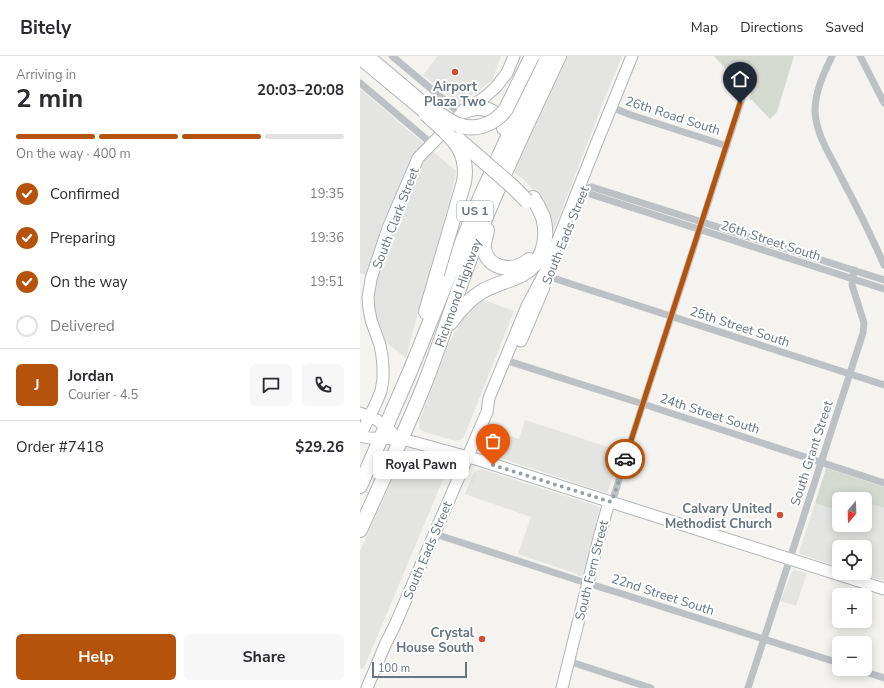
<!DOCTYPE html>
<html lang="en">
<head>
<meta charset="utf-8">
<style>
  body { margin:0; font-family:"Nunito Sans",sans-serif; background:#f7f7f7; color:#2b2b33; height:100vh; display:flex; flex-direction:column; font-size:15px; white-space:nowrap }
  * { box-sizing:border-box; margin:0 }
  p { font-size:13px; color:#7c7c81 }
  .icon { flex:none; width:22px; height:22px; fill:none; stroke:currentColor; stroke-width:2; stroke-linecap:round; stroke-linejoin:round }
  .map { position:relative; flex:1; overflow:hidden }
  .drawer { display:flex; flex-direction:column; background:#fff; width:360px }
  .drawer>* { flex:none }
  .needle { width:26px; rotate:199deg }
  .controls { position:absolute; left:472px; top:436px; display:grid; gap:8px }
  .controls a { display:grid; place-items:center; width:40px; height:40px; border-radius:6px; background:#fff; box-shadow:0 2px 10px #0003; font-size:20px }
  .scale { position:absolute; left:12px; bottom:10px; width:95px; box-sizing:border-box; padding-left:4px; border:2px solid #65747e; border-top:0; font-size:11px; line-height:14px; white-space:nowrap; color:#65747e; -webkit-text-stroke:3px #fff; paint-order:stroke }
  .pin { position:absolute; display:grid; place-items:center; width:34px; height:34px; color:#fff; margin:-41px -17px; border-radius:50% 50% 50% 0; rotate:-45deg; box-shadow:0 0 4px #0007 }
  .pin .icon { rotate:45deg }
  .courier { position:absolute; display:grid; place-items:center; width:40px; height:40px; margin:-20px; border:3px solid #b45309; border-radius:50%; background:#fff; color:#222; box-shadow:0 1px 5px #0007 }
  .bubble { position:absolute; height:28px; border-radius:6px; background:#fff; box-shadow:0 2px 10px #0003; font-size:13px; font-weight:700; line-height:28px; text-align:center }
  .headline em { font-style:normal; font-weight:700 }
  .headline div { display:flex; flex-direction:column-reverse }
  .headline { display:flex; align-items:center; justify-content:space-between; height:68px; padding:0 16px }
  h1 { font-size:26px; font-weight:700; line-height:30px }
  .bar { display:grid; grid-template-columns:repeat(4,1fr); gap:6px 4px; align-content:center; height:48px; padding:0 16px }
  .bar i { height:5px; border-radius:3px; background:#e1e1e2 }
  .bar .on { background:#b45309 }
  .bar p { grid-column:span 4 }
  .line { display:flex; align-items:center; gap:10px; padding:0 16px; border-top:1px solid #e1e1e2 }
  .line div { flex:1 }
  .round { display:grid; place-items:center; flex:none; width:42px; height:42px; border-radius:6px; background:#f7f7f7 }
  ol { padding:0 16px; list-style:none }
  li { display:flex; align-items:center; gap:12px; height:44px }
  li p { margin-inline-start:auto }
  li .icon { padding:4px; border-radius:50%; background:#b45309; color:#fff; stroke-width:4 }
  li:last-child { color:#7c7c81 }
  li i { width:22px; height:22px; border:2px solid #e1e1e2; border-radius:50% }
  .action { display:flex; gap:8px; margin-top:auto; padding:8px 16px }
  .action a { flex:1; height:46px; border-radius:6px; background:#b45309; color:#fff; font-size:16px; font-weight:700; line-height:46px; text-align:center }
  .action a+a { background:#f7f7f7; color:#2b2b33 }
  header { display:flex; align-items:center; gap:24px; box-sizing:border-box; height:56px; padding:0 20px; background:#fff; border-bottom:1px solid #e1e1e2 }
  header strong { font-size:19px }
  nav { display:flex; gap:22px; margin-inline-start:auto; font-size:14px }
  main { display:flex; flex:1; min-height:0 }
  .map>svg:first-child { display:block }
  .built { fill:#e4e5e3 }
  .green { fill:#d5dad1 }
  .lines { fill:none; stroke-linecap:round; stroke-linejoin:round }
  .secondary-casing { stroke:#b0b5b8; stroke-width:13 }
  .highway-casing { stroke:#b0b4b6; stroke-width:16 }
  .street { stroke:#bdc1c4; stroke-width:7 }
  .secondary { stroke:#fff; stroke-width:11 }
  .highway { stroke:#fff; stroke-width:14 }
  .highway-bridge-casing { stroke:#b0b4b6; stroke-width:16; stroke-linecap:butt }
  .highway-bridge { stroke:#fff; stroke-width:14 }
  .done { stroke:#97a0a6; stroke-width:4; stroke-dasharray:0 7.2 }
  .route { stroke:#b45309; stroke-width:5 }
  .poi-dot { fill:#d24f31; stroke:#fff; stroke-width:1.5 }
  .labels { text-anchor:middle; stroke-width:4; stroke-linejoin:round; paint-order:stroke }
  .shield { fill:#fff; stroke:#939ea5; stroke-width:1 }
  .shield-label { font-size:12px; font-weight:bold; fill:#65747e }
  .poi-label { font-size:13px; font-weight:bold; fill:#65747e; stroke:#fff; text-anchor:end }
  .street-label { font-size:13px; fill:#65747e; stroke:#fff }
</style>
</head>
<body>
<header>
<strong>Bitely</strong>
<nav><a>Map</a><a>Directions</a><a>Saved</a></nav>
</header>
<main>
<section class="drawer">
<div class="headline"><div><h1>2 min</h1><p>Arriving in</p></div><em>20:03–20:08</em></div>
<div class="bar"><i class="on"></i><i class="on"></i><i class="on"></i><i></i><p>On the way · 400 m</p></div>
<ol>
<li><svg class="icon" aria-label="check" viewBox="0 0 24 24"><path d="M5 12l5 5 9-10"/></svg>Confirmed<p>19:35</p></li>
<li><svg class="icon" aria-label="check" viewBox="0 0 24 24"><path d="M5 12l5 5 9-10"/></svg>Preparing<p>19:36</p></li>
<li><svg class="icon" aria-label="check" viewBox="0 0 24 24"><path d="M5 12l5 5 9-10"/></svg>On the way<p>19:51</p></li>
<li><i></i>Delivered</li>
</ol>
<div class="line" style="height:72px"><b class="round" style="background:#b45309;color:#fff">J</b><div><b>Jordan</b><p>Courier · 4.5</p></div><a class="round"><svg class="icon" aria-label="chat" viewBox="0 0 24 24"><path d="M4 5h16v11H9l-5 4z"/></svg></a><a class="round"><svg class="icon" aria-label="phone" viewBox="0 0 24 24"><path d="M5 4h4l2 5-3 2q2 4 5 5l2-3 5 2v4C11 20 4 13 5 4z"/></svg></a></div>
<div class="line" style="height:52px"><div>Order #7418</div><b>$29.26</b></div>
<div class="action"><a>Help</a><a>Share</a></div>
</section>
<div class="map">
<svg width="524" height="632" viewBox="0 0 524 632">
  <rect width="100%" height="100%" fill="#f4f3f0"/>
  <g class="built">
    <path d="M78,0H141L132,25L98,48L63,19Z"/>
    <path d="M207,0H262L242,49L189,187L174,135L165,125L153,115Z"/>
    <path d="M0,33L96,115L92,136L58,256L46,302L18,280L10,221L0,217Z"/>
    <path d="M119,242L154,255L104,381L100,384L95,385L62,375L59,371V366L89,287L96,274L102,263Z"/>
    <path d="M165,364L263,396L247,437L128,398L125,395V392L133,374L159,383Z"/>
    <path d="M53,400L84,408L87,411V414L4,612L2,613L0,612V495L40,406L45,402Z"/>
    <path d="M121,413L240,451L234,476V481L224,518L222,520H219L215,517L158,498L171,461L105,438L114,416Z"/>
    <path d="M505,446L524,452V525L499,517H505V491H479V511L440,498L439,496L455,447L479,455V469H505Z"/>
    <path d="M434,514L447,517L436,550L420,545L432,516Z"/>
  </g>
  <g class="green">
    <path d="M354,0H434L417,56L410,63L392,44L389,43L392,34L380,29Z"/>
    <path d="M466,412L524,431V452L505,446V443H496L486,440L484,443H479V455L455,447Z"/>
  </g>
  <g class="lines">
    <g class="secondary-casing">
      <g id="secondary">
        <path d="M9,0L74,55"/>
        <path d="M0,3L66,58"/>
        <path d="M161,285L184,231"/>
        <path d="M0,357L17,364L32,376"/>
        <path d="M0,380L9,382L42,383L119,404L524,533"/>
        <path d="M0,380L17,345L21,335L23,323V311L22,300L20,289L11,264L9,253L8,242L11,223L28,172L58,102L101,58L126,40L136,31L147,17L154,0"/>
        <path d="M7,632L25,589L35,569L127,356L129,342L167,250L186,214L235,91L272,0"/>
        <path d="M202,632L238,486L247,453L251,446"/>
      </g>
    </g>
    <g class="highway-casing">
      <g id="highway">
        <path d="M104,55C108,54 113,52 117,52C129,51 141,60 144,72"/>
        <path d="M127,174C126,180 123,187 124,193C128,214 155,217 169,204"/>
        <path d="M66,256L77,218"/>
        <path d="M90,267C99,255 108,244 121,236C134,228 150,225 163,218C183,207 189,182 183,161C180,154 177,148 173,142"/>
        <path d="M0,430L51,313L120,142L185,0"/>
        <path id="s1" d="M0,474C22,425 45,377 65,327C85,275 102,221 123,168C146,111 173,56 199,0"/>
      </g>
    </g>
    <g class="street">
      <path d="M32,0L101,58"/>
      <path d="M472,0C464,17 455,35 455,55C456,80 472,102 482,123C497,151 511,179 524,209"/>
      <path d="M500,0L524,47"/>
      <path d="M0,27L72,88"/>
      <path d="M251,51L271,59L367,90"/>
      <path d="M219,132L224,133L230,138L524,233"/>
      <path d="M224,133L232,131L524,224"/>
      <path d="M184,219L199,224L524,329"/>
      <path d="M145,304L283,348L524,427"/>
      <path d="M251,446L255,437L267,397L385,33"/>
      <path d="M75,478L217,524L256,536L479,607"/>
      <path d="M208,605L291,632"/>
      <path d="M497,613L524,622"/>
      <path d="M388,632L503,277L504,267L492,229L494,214"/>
    </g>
    <use href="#secondary" class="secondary"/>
    <use href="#highway" class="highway"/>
    <g class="highway-bridge-casing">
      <g id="highway-bridge">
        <path d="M74,55C81,59 88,64 96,68C115,76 134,69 146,53L172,0"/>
        <path d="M66,58C88,79 110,92 104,126L77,218"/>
        <path d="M98,83L153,131L167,145"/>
      </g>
    </g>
    <use href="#highway-bridge" class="highway-bridge"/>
  </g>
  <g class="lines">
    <path class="done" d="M133,409L251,446L255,437L265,403"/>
    <path class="route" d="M265,403L380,47"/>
  </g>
  <g class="poi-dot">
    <circle cx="95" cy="16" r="4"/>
    <circle cx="420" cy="459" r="4"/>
    <circle cx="122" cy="583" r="4"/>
  </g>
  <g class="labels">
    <rect class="shield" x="97" y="145" width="36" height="20" rx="3"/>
    <g class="shield-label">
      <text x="115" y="159">US 1</text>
    </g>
    <g class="poi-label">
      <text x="95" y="35" text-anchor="middle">Airport<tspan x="95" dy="15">Plaza Two</tspan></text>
      <text x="412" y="457">Calvary United<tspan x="412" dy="15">Methodist Church</tspan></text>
      <text x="114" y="581">Crystal<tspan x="114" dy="15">House South</tspan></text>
    </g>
    <g class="street-label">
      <text transform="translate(313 59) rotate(18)" y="5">26th Road South</text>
      <text transform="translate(35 162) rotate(-69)" y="5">South Clark Street</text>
      <text transform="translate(205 179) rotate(-68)" y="5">South Eads Street</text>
      <text transform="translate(411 184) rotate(18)" y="5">26th Street South</text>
      <text dy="5" stroke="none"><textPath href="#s1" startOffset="257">Richmond Highway</textPath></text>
      <text transform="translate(380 270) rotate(18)" y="5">25th Street South</text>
      <text transform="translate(350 357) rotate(18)" y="5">24th Street South</text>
      <text transform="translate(451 397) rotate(-72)" y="5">South Grant Street</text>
      <text transform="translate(67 494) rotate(-67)" y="5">South Eads Street</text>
      <text transform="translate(231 514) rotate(-76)" y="5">South Fern Street</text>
      <text transform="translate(303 538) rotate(18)" y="5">22nd Street South</text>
    </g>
  </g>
</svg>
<div class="controls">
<a><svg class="needle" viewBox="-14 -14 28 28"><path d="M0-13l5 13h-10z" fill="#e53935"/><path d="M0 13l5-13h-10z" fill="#7c7c81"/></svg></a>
<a><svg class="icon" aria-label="locate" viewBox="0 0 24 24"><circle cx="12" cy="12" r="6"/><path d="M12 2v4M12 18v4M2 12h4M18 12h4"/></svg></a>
<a>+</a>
<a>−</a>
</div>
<div class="scale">100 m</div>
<div class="pin" style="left:133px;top:409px;background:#ea580c"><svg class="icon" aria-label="bag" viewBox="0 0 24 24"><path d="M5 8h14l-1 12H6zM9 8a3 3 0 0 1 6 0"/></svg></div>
<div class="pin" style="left:380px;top:47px;background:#1f2937"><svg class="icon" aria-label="home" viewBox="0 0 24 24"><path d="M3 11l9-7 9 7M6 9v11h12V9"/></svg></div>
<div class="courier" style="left:265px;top:403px"><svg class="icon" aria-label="car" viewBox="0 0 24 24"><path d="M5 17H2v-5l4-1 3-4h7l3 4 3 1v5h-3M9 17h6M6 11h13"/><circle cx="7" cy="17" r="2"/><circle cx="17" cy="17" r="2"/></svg></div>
<div class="bubble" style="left:13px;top:395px;width:96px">Royal Pawn</div>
</div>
</main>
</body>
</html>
